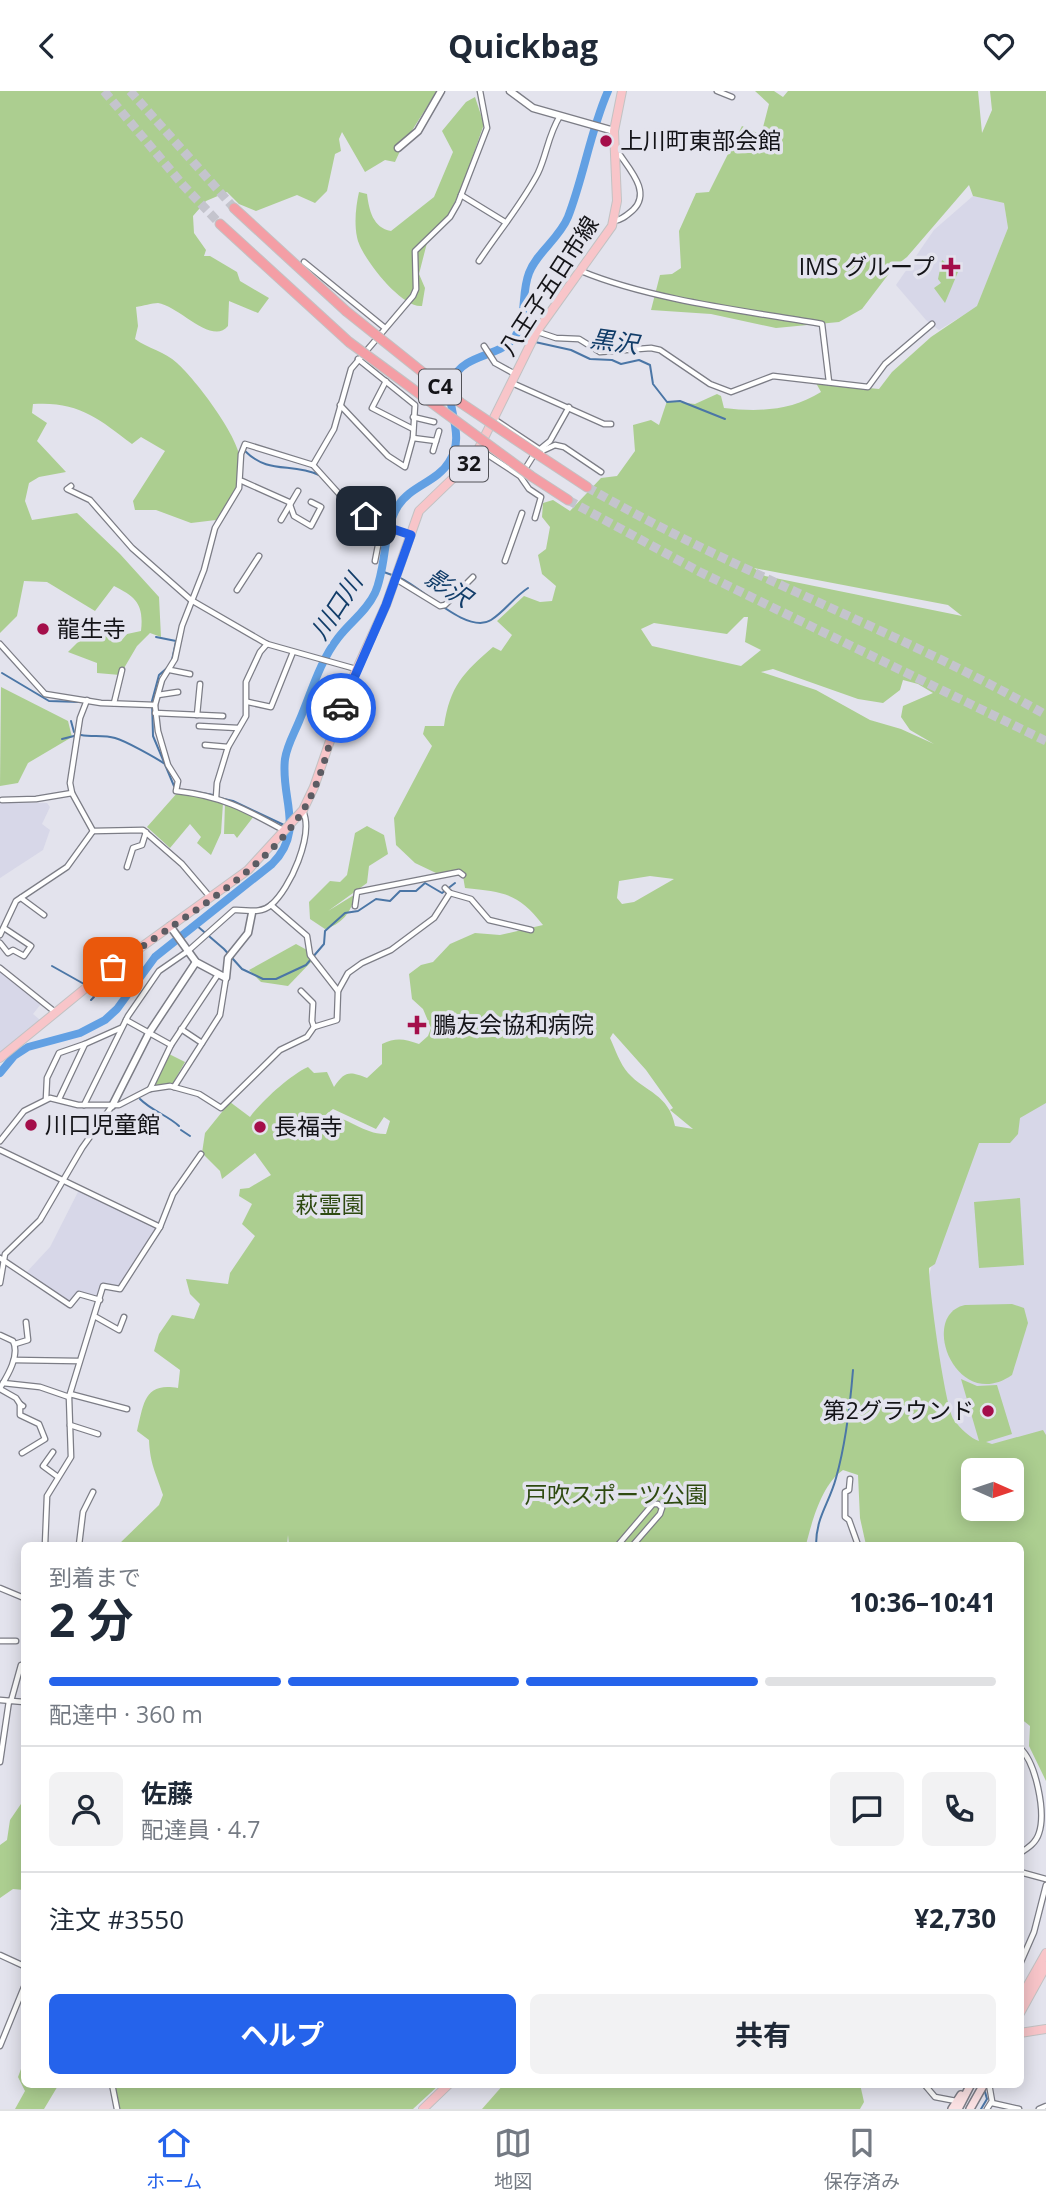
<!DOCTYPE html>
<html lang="ja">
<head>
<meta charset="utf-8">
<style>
  body { margin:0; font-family:"Open Sans","Noto Sans JP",sans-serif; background:#f2f2f3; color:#1f2937; height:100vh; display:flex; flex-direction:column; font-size:26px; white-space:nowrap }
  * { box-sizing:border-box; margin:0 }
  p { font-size:23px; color:#747a83 }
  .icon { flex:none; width:38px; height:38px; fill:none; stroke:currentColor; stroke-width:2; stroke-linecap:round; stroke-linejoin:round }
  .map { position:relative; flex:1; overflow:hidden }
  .details { position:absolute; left:21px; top:1451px; width:1003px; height:546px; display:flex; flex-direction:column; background:#fff; border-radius:10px; box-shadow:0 4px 18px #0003 }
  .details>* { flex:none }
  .needle { width:46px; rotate:93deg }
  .tools { position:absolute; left:961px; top:1367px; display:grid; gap:14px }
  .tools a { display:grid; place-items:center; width:63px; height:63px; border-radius:10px; background:#fff; box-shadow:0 4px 18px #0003; font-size:35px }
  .pin { position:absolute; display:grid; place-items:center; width:60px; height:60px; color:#fff; margin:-30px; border-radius:14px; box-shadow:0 4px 10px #0006 }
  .courier { position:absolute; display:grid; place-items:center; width:70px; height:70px; margin:-35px; border:5px solid #2563eb; border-radius:50%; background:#fff; color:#222; box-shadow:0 2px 9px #0007 }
  .summary em { font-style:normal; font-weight:700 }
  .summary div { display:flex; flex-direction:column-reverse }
  .summary { display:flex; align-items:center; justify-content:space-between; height:119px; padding:0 28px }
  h1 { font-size:46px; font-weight:700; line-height:52px }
  .bar { display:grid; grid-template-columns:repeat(4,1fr); gap:10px 7px; align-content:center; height:84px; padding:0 28px }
  .bar i { height:9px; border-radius:5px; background:#e0e1e3 }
  .bar .current { background:#2563eb }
  .bar p { grid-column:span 4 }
  .line { display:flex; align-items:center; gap:18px; padding:0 28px; border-top:2px solid #e0e1e3 }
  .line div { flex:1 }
  .round { display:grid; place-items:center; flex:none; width:74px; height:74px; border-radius:10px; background:#f2f2f3 }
  .action { display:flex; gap:14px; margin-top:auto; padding:14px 28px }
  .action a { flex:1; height:80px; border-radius:10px; background:#2563eb; color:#fff; font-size:28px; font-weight:700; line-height:80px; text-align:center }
  .action a+a { background:#f2f2f3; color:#1f2937 }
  header { display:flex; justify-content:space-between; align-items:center; height:91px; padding:0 28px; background:#fff; font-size:32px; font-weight:700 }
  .tab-bar { display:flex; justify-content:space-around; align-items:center; height:98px; border-top:2px solid #e0e1e3; background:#fff; font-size:19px; color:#747a83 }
  .tab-bar a { display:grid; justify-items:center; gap:4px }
  .tab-bar .current { color:#2563eb }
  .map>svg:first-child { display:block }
  .built { fill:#d7d7e8 }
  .green { fill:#acce90; fill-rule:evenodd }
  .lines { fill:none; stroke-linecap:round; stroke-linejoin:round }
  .stream { stroke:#4b76a6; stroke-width:2 }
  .river { stroke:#62a0e3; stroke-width:8 }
  .motorway-tunnel { stroke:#c4c4cd; stroke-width:9; stroke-dasharray:9 4.5; stroke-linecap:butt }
  .minor-casing { stroke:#7c7d86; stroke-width:7 }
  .tertiary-casing { stroke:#7c7d86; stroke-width:9 }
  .secondary-casing { stroke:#7c7d86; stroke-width:10 }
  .primary-casing { stroke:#c2c2c3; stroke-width:10 }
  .motorway-casing { stroke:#c2c2c3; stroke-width:11 }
  .minor { stroke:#fff; stroke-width:4.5 }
  .tertiary { stroke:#fff; stroke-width:6 }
  .secondary { stroke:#fce2e4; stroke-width:7 }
  .primary { stroke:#f8c5c9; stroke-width:8 }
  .motorway { stroke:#f49ea5; stroke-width:9 }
  .motorway-bridge-casing { stroke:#c2c2c3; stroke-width:11; stroke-linecap:butt }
  .motorway-bridge { stroke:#f49ea5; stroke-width:9 }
  .done { stroke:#5c5c63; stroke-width:7; stroke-dasharray:0 12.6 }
  .route { stroke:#2563eb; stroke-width:9 }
  .poi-dot { fill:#a40e4a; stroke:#e3e3ed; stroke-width:2.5 }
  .labels { text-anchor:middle; stroke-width:7; stroke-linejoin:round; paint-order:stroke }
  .shield { fill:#e3e3ed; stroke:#525258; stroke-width:2 }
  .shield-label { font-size:21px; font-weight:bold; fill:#141418 }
  .poi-label { font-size:23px; fill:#141418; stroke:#e3e3ed; text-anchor:start }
  .street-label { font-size:23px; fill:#141418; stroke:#e3e3ed }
  .park-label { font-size:23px; fill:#2e4a10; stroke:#e3e3ed }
  .water-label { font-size:24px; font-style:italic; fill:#123d69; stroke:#e3e3ed }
</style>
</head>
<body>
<header><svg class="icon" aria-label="back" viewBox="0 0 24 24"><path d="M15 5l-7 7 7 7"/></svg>Quickbag<svg class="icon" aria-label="heart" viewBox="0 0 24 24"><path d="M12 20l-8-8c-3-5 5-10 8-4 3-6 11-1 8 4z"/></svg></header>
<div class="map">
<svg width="1046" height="2018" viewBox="0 0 1046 2018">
  <rect width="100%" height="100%" fill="#e3e3ed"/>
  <g class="built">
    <path d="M973,105L1004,112L1008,137L977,216L939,239L926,229L896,194L934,139Z"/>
    <path d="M0,711L47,712L50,716L42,733L50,739L43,759L0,787Z"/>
    <path d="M0,879L44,909L33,923L40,929L0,962Z"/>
    <path d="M1046,1008V1353L971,1360L939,1339L925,1198L979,1013Z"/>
    <path d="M80,1097L160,1136L120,1198L104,1195L100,1209L79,1203L73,1213L24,1184L50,1156Z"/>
  </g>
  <g class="green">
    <path d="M0,0H436C423,25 406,45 395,71L385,69L365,81L342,41L339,48L341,60L335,63L327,100L315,112L297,104L256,120L239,113L227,101L206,110L193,125L194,142L206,159L204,165H210L237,181L240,190L269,207L258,222L229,210L228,235C212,255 179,215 158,212C152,212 143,215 136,216L138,235L135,248C147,257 166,261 177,272C196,289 244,351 241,376C240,396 227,413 216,429L191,432L156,419H135L133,410L165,360L141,346L132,353C98,327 78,310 33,313L32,322L47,332L37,350L66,381L39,386L29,392L25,410L32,429L77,422L120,463L159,506L161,546L150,542L137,555L120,584L97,582V572L68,561L93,536L121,550L127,543L141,540C144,513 136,506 114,495L95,520L47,491L24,490L17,525L0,542Z"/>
    <path d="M755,0H774L783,6L788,0H978L982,42L992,19L990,0H1046V1012L1020,1027L1018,1043L1010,1052H979L935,1173L929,1177C929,1198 945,1316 954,1329C960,1337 971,1348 979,1350L961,1288L977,1295L997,1294L1012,1343L986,1351L992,1353L1043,1339L1046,1344V1690L1029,1655L1030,1635L1020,1627V1454H866L860,1427L858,1384L843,1379C822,1393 812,1430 806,1454H289L288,1444L287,1454H118L159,1414L163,1404C156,1382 150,1373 149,1349L137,1340C144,1312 144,1291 178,1297L180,1279L154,1260L159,1243L172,1224L194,1228L200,1213L190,1203L186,1188L228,1193L230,1182L255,1145L242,1133L252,1113L239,1105L240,1098L249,1097L271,1084L255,1062L222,1088L220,1080L202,1062L205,1042L230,1011L250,1026C261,1011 290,984 308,976L314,982L327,981L334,996C345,980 349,980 367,987L382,973V953C396,946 405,948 419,953L428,945L431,937L423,918L412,908L409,883L421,874L433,871L450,853L475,842L500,844L543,834C518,802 504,801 465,797L462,779L436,782L415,772L396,754L394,727L432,655L423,643L425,635H444C450,595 463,582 493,556L501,560L512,544L497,530L524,505L540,511L552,510L556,495L542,483L538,464L546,458L550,436L542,426L543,412L553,409L570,420L601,387L617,385L635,360L633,334L651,329L659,334L667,310L695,313L717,303L721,305L724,317C758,321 791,320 821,301L816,292L879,298L892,281L931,246L977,215L1008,137L1004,112L973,105L969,94L907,166L894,176L862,218L839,231L776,237L711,223L651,219L660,184L672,183L681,177L679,140L696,102L709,101L742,35L761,44L769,13ZM754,477L948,514L962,525L765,485ZM744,526H748L745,551L761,559L741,575L652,555L641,538L654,532L727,543ZM773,578L858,608L883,612L900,599L903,589L918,593L933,602L903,615L901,626L910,639L934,653L901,638L870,629L816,599L761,581ZM650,785L674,788L634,811L622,813L617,807L619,790ZM613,942L646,979L673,1017L670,1019L693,1038L675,1035C669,1003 645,1001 628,982C620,973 615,958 610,947ZM333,1018L376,1038L384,1026L390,1030L386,1043C354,1044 336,1007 311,1041L313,1034ZM973,1379H1012V1418H973Z"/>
    <path d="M475,6L484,33L461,99L446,128L429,144L419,183L425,197L422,215C402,218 360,165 357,146C354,132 356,114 359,101L367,103C369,119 373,137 391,140L434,106L453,61L442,40L466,11Z"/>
    <path d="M942,169L958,181L945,212L934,197L941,192L938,188Z"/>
    <path d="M1,596L68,630L72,646L28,672L18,692L0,695Z"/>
    <path d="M178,701L209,704L223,712L221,742L211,764L197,752L201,746L190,733L170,757L147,736Z"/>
    <path d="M225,712L254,725L237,747L234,743H224Z"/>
    <path d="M367,735L384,744L388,763L369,775L367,792L328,820L354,804C353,821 340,834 325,838L310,828L309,811L330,790L340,791L347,784L355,742Z"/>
    <path d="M296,853L307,859L311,871L288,895L261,891L249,879Z"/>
    <path d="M167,962L185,971L173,992L151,996Z"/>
    <path d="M1020,1107L1024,1174L979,1177L974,1111Z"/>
    <path d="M1012,1213L1024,1217L1028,1232L1012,1284C956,1323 918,1224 965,1214Z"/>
    <path d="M24,1679V1799L13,1798L0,1807V1754L7,1749L10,1729L23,1710Z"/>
    <path d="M24,1970V1993H59L44,2018H15L25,2000L18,1986Z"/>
    <path d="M113,1993H440L413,2018H117Z"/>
    <path d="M504,1993H860L864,2011L860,2018H482Z"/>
  </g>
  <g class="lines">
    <g class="stream">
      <path d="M514,247L530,250"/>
      <path d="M535,251L571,259L590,268L612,269L621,273L639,269L650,274L653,293L667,311L680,310L725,328"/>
      <path d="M245,360C269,384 291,371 319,384"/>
      <path d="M328,393L359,428L371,451L376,454"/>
      <path d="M380,456L384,461"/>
      <path d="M381,480L392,484"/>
      <path d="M400,487C423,497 467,544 491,529C505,520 514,506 528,497"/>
      <path d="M156,546L176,550L172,569"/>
      <path d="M167,577L159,584L152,610L153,645L174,695"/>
      <path d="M2,582L49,610L80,611"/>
      <path d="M71,630L74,641"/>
      <path d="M81,644C92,646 104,644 115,647C126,650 156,667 165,673"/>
      <path d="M62,648L74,645"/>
      <path d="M185,699L213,704"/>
      <path d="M220,707L233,710L284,734"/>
      <path d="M196,834L224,858L242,878L263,888H276L306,874L324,853L325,840L345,822L358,820L376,808L390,810L400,800H416L425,792L442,802L455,792"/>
      <path d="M52,875L84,893"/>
      <path d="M90,899L94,906L91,909"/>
      <path d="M140,1008C152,1020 167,1024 179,1035"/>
      <path d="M181,1039L190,1045"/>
      <path d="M816,1454C816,1426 829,1413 836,1387C846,1352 850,1316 853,1279"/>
      <path d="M981,2018L987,2008L985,2001"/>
    </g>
    <path class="river" d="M0,982L14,965L28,956L80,942L105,929L117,918L155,866L272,773C306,739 280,708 285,668C287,654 295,641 300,628C311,602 320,570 338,547C350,531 366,521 375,502C387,475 382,441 398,415C410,395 437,391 449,371C468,342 442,314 453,288C465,261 502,267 516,244C527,224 521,203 529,182C537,161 559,148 568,126C584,85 590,41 608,0"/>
    <g class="motorway-tunnel">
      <path d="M104,0L183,94L220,133"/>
      <path d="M130,0L234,117"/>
      <path d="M587,396C735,482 898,539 1046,624"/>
      <path d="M568,409L700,481L1046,650"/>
    </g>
    <g class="minor-casing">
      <g id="minor">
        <path d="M717,0L732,6"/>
        <path d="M461,104L505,131"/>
        <path d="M614,130C622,129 627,124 633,119C651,102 631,80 620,64L615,66"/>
        <path d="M479,170C497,143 524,110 538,82C547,63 548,44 560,25"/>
        <path d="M304,171L385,237"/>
        <path d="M581,180C651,209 746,220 822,233L829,291"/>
        <path d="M538,241L556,247L579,248L600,261L651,257L660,259L710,293L731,301L773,285L868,296L885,273L932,233"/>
        <path d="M484,255L495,272L515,283"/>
        <path d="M386,290L372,317L413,338"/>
        <path d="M512,292L604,333H611"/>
        <path d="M340,314L388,365L405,376L413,347L415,314L358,268"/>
        <path d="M413,326L434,331"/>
        <path d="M494,328L542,360L555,354L564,356L601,381"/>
        <path d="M413,347L436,350"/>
        <path d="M479,358L520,385L529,398L541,406L535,427"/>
        <path d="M539,359L550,350L569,316"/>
        <path d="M433,360L439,340"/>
        <path d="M313,374L334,338L351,278L413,205L416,198L415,160L450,126L458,112L487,37L480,0"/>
        <path d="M525,378L535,362"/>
        <path d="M242,390L289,411L294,425L311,435L321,416L311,411"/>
        <path d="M71,395L67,398L90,409L132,457L191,509L267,553L356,578"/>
        <path d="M281,429L298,400"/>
        <path d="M375,470L382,434"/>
        <path d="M505,470L522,422"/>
        <path d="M396,488L440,515L445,514L473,486"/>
        <path d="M237,499L259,465"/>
        <path d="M0,553L45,603L101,612L155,614"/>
        <path d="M170,579L190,583"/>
        <path d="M158,604L178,601"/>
        <path d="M87,609L80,627L70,692L72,702L93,740"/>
        <path d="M248,611L271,616L293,561"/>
        <path d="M114,612L122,579"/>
        <path d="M155,622L223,625"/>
        <path d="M197,624L200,593"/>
        <path d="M199,635L238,637"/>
        <path d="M205,654L228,656"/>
        <path d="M216,707L217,692L228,656L246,625V591L260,561L267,553"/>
        <path d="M2,709L36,708L72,702"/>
        <path d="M93,740L143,739L182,773L210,806"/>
        <path d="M285,740C245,718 222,705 176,700L178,690L168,674L158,640L155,614L162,589L175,568L182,535L204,479L215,437L239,397L241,363L245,353L313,374L350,415L382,434L410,444"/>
        <path d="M127,776L133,757L142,754L146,741"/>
        <path d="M445,797L450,802L471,808L489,829L531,839"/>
        <path d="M21,807L44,824"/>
        <path d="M271,814L307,845L310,864L338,900"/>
        <path d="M355,815L357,801L459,781L463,784"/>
        <path d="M0,844L16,810L67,776L93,740"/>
        <path d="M0,852L8,862L13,859L24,865L31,855L4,837"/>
        <path d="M0,877L55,921"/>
        <path d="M301,900L313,912L312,930L314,936"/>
        <path d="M126,929L171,954"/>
        <path d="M181,938L202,952"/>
        <path d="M174,996L220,924L226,887"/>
        <path d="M150,998L171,954L217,885"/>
        <path d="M46,1008L47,987L59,962L85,953"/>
        <path d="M59,1008L85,953L121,937"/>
        <path d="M84,1014L128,925L159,880L188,860L234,819C247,818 259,824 271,814C290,798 314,744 303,720"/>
        <path d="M0,1050L24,1020L50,1007L78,1014H119L150,998L170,995L199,1003L221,1017L280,959L307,946L314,936L337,929L338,900L348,882L362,872L391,859L434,827L450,802"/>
        <path d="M0,1059L160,1136"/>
        <path d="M0,1167L70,1214L79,1203L100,1209"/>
        <path d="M0,1192L5,1163L40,1129L82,1057L112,1015"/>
        <path d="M96,1226L119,1239L124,1226"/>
        <path d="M0,1244L13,1250C20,1264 8,1284 0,1297"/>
        <path d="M15,1253L28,1249L26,1231"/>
        <path d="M14,1269L78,1270"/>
        <path d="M3,1292L40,1296L69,1306"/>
        <path d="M0,1298L16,1307L20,1313"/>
        <path d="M70,1303L127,1318"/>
        <path d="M70,1334L98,1343"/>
        <path d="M53,1361L43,1375L58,1386"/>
        <path d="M22,1362L45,1348L39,1333L20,1324V1313L23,1315"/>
        <path d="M850,1388L849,1399L845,1401V1426L849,1429L858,1454"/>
        <path d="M45,1454L47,1405L71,1366L69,1306L103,1195L120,1198L160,1136L173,1103L201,1063"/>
        <path d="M79,1454L83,1421L93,1401"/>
        <path d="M618,1454L653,1413H658L662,1417L660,1423L633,1454"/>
        <path d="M0,1497L24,1507"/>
        <path d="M0,1550H16"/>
        <path d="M0,1609L24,1611"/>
        <path d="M11,1610L21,1574"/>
        <path d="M1020,1657C1036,1672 1046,1721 1039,1742C1036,1752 1028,1757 1020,1762"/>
        <path d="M0,1671L9,1610"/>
        <path d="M1020,1781L1046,1788"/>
        <path d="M0,1864L24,1875"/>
        <path d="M1020,1873L1034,1841L1046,1794"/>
        <path d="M0,1955L24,1896"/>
        <path d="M112,1993L117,2018"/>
        <path d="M924,1993L935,2006L956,2010"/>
        <path d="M992,2012L1019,2018"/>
        <path d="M987,2018L992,2010L989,1993"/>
        <path d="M1039,2018L1046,2015"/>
      </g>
    </g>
    <g class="tertiary-casing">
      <g id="tertiary">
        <path d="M510,0L533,17L614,40"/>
        <path d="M398,57L418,40L441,0"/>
        <path d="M170,835L196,871L226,887L228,867L248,842L252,822"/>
        <path d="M112,1015L149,942L196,871"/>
      </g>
    </g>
    <g class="secondary-casing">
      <g id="secondary">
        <path d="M952,2018L961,2004"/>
        <path d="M958,2018L971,1993"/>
        <path d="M970,2018L984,1993"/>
      </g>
    </g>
    <g class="primary-casing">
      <g id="primary">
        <path d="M0,967L93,891L248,779L303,719L314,696L349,595L386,514L419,420L474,367L537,240L612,135L617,110L614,40L622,0"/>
        <path d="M1020,1908L1046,1862"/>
        <path d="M1020,1922L1046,1875"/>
        <path d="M1020,1942L1046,1938"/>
        <path d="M423,2018L449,1993"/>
      </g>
    </g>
    <g class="motorway-casing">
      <g id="motorway">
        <path d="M234,117L346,220"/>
        <path d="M220,133L349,251"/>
        <path d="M540,365L587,396"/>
        <path d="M531,385L568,409"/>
      </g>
    </g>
    <use href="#minor" class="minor"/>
    <use href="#tertiary" class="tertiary"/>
    <use href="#secondary" class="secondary"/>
    <use href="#primary" class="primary"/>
    <use href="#motorway" class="motorway"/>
    <g class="motorway-bridge-casing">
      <g id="motorway-bridge">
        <path d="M346,220L461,312L540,365"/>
        <path d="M349,251L531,385"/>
      </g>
    </g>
    <use href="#motorway-bridge" class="motorway-bridge"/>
  </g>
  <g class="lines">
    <path class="done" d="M113,876C174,831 274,777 309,709C324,680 330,647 341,617"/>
    <path class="route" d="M341,617L386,514L411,444L384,435L366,425"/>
  </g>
  <g class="poi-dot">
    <circle cx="606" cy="50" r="7"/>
    <path d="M947.5 165.5h7v7h7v7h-7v7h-7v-7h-7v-7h7z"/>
    <circle cx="43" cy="538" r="7"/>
    <path d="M413.5 923.5h7v7h7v7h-7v7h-7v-7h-7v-7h7z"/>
    <circle cx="31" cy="1034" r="7"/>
    <circle cx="260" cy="1036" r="7"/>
    <circle cx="988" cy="1320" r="7"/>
  </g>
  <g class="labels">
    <g class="shield">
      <rect x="419" y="278.5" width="42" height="35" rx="5"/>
      <rect x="450" y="355.5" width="38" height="35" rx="5"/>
    </g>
    <g class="shield-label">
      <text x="440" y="303">C4</text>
      <text x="469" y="380">32</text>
    </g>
    <g class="poi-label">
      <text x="620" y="58">上川町東部会館</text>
      <text x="935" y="184" text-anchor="end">IMS グループ</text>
      <text x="57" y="546">龍生寺</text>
      <text x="433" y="942">鵬友会協和病院</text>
      <text x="45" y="1042">川口児童館</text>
      <text x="274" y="1044">長福寺</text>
      <text x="974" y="1328" text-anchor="end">第2グラウンド</text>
    </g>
    <g class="street-label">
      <text transform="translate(549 195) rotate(-57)" y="8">八王子五日市線</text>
    </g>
    <g class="park-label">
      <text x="330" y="1122">萩霊園</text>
      <text x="616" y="1412">戸吹スポーツ公園</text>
    </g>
    <g class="water-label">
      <text transform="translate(614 251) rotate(8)" y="8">黒沢</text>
      <text transform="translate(448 497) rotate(33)" y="8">影沢</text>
      <text transform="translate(337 516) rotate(-57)" y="8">川口川</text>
    </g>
  </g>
</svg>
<div class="tools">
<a><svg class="needle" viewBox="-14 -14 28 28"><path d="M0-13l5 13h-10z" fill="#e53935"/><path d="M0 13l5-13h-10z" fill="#747a83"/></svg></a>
</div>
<div class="pin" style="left:113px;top:876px;background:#ea580c"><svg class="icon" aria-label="bag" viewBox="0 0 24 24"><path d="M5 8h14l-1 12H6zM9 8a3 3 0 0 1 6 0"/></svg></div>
<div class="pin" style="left:366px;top:425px;background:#1f2937"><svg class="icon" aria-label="home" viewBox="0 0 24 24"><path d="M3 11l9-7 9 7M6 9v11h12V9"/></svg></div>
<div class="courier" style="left:341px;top:617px"><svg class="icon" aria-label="car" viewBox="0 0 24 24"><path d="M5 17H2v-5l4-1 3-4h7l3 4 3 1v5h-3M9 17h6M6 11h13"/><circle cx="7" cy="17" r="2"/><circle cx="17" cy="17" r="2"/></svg></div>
<section class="details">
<div class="summary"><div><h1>2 分</h1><p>到着まで</p></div><em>10:36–10:41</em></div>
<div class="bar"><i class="current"></i><i class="current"></i><i class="current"></i><i></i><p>配達中 · 360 m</p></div>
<div class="line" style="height:126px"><a class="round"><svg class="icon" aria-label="person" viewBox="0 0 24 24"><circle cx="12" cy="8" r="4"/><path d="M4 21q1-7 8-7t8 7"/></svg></a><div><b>佐藤</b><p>配達員 · 4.7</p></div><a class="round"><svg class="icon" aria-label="chat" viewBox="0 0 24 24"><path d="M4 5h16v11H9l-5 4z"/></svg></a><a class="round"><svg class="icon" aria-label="phone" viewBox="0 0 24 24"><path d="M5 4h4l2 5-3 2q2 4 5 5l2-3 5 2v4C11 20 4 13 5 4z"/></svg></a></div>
<div class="line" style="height:91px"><div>注文 #3550</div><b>¥2,730</b></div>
<div class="action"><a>ヘルプ</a><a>共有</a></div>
</section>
</div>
<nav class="tab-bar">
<a class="current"><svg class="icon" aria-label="home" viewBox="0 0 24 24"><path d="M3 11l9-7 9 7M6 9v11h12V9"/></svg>ホーム</a>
<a><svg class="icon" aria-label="map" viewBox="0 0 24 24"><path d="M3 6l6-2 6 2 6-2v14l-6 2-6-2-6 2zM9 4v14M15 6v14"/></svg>地図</a>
<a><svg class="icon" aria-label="saved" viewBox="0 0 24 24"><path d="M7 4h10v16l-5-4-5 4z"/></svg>保存済み</a>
</nav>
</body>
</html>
